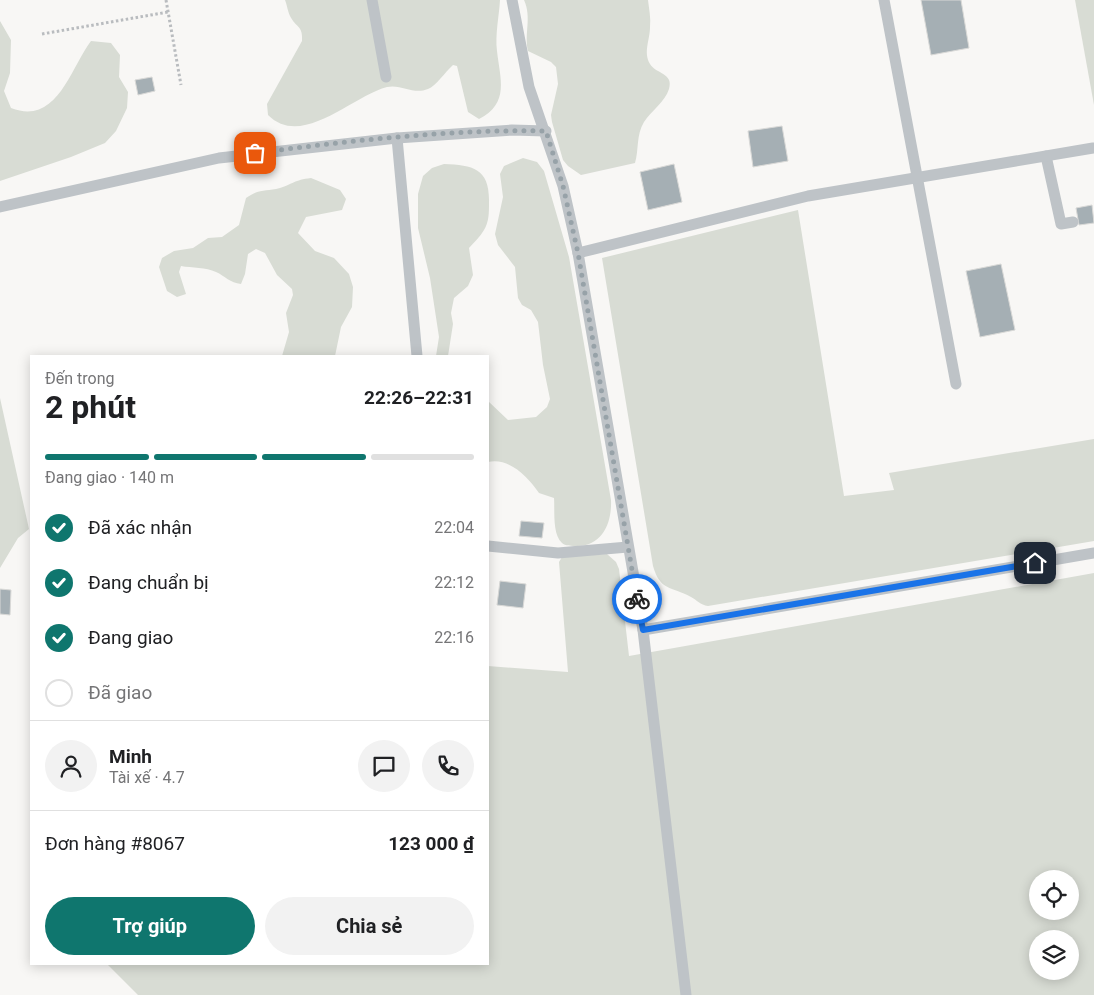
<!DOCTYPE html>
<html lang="vi">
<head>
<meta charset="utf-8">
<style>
  body { margin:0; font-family:Roboto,sans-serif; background:#f2f2f2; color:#202124; height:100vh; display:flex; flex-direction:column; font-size:19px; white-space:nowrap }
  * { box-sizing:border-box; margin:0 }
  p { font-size:16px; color:#757577 }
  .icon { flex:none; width:28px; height:28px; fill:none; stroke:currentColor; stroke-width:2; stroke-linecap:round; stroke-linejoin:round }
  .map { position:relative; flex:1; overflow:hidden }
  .drawer { position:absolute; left:30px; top:355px; width:459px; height:610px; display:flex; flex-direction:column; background:#fff; border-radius:0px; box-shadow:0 2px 12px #0003 }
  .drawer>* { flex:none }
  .tools { position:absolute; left:1029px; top:870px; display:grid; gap:10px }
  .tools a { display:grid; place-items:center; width:50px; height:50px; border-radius:50%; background:#fff; box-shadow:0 2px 12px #0003; font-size:25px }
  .pin { position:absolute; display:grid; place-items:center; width:42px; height:42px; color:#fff; margin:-21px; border-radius:10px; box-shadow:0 2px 8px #0006 }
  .courier { position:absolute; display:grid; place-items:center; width:50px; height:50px; margin:-25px; border:4px solid #1a73e8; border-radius:50%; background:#fff; color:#222; box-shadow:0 1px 6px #0007 }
  .overview em { font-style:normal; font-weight:700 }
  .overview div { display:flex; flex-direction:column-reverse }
  .overview { display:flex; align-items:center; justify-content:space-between; height:85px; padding:0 15px }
  h1 { font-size:32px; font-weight:700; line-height:38px }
  .bar { display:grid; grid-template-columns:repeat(4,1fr); gap:8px 5px; align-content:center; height:60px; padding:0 15px }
  .bar i { height:6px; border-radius:4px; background:#e0e0e0 }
  .bar .active { background:#0f766e }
  .bar p { grid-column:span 4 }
  .line { display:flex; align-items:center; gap:12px; padding:0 15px; border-top:1px solid #e0e0e0 }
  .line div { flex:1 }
  .round { display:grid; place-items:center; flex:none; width:52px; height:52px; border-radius:26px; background:#f2f2f2 }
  ol { padding:0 15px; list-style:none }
  li { display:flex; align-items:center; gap:15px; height:55px }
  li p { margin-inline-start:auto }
  li .icon { padding:5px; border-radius:50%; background:#0f766e; color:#fff; stroke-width:4 }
  li:last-child { color:#757577 }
  li i { width:28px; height:28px; border:2px solid #e0e0e0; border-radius:50% }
  .action { display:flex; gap:10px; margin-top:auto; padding:10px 15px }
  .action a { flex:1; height:58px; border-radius:30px; background:#0f766e; color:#fff; font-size:20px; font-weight:700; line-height:58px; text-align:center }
  .action a+a { background:#f2f2f2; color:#202124 }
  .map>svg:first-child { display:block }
  .green { fill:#d8dcd4; fill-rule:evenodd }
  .building { fill:#a5afb4; stroke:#d9d9d7 }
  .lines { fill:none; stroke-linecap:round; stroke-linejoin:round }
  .path { stroke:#b9bcbf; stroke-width:3; stroke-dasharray:2.5 2.5; stroke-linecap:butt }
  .lane { stroke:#bec3c7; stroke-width:11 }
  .done { stroke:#97a2a8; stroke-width:5; stroke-dasharray:0 9 }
  .route { stroke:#1a73e8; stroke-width:6 }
</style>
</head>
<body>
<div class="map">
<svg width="1094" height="995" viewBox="0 0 1094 995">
  <rect width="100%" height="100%" fill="#f8f7f5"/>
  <g class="green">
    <path d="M285,0H500C499,17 495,34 497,51C500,79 510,103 479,119L468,112L457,66L453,65C445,72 436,86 428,89C413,95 402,84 387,87C352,96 302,149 268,115L267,104L302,41C303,25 296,28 290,16C288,12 287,5 285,0Z"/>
    <path d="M524,0H648C649,9 651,18 650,27C650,40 643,52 650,64C656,74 674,73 669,89C665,102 651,111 644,122C636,135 639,150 635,163L581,175L568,166L563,160L552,122L551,115L558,84L556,67L551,62L528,51C524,33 532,18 524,0Z"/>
    <path d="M1075,0H1094V105Z"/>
    <path d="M0,21L11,40L10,73L4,91L11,108C57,126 70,69 91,41L111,43L120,55L119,77L128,92L127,108L116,131L105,143L71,157L0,181Z"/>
    <path d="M523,158L537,162L544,171L569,257L611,500C612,522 603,546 577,546C572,546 565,546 562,543C552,534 555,510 554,498L539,493C528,477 509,457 488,462V401L508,420L536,417L547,407L550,399L543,365L538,322L531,310L522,305L518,298L515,267L498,245L495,234L503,197L500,174L504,166Z"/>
    <path d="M444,164C474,165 490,169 489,203C489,213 489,222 484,230C480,237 474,242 469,248L473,275L468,286L454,298L451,313L453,324L448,356H436L439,337L430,278L418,228V194L423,176L432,168Z"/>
    <path d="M311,178L340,190L346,199L342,210L306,217L298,233L315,251L334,258L349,274L353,287L352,307L341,327L335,356H282L289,332L286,313L293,295L292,289L277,275L265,253L256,249L248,254L245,274L241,284C230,283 225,276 216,272C206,267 192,268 181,266L179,272L186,294L177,297L167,291L159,267L162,258L174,251L193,248L208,238L222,237L239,225L246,198C260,188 266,192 280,188C293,184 294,180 311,178Z"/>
    <path d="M798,210L844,496L894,490L889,473L1094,439V541L708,606C700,605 697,600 691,597C671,586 660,591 653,566L602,258Z"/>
    <path d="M0,398L29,529L18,538L0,568Z"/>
    <path d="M607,554L616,562L619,569L629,656L1094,573V995H138L107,964H488V666L568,672L559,562L562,557ZM1038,879H1070V911H1038ZM1038,939H1070V971H1038Z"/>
  </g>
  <g class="building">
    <path d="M921,0H961L969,48L931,55Z"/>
    <path d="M152,77L155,91L138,95L135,80Z"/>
    <path d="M782,126L788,161L753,167L748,131Z"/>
    <path d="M674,164L682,202L648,210L640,172Z"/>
    <path d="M1092,205L1094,223L1079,225L1076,208Z"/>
    <path d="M1001,264L1015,330L980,337L966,271Z"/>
    <path d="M521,521L544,523L542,538L519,536Z"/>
    <path d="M500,581L526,584L523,608L497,605Z"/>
    <path d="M0,589L11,590L10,615L0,614Z"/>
  </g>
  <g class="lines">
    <g class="path">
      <path d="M166,0L181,85"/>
      <path d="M42,34L168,12"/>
    </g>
    <g class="lane">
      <path d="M372,0L386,77"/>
      <path d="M512,0L529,87L563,186L578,253L643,630L686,995"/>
      <path d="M884,0L956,384"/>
      <path d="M397,138L417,356"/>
      <path d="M1046,156L1061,224L1073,222"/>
      <path d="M0,207L219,158L397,138L512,130L546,131"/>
      <path d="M578,253L808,196L1093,148"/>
      <path d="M488,546L558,553L628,547"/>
      <path d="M643,630L1094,553"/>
    </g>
  </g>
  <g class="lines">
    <path class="done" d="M255,153C350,141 449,129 546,131L563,186L578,253L637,599"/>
    <path class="route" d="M637,599L643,630L1035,563"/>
  </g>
</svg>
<div class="tools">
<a><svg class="icon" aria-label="locate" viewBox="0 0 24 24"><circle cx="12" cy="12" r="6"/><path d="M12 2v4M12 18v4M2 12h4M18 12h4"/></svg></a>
<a><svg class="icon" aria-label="layers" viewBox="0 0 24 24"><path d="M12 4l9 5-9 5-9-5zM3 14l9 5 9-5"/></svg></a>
</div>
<div class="pin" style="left:255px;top:153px;background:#ea580c"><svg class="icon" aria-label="bag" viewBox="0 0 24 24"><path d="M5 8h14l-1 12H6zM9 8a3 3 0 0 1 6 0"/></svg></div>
<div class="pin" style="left:1035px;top:563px;background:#1f2937"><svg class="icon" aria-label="home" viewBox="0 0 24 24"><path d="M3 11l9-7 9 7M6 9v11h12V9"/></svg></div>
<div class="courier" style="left:637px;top:599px"><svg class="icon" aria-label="bike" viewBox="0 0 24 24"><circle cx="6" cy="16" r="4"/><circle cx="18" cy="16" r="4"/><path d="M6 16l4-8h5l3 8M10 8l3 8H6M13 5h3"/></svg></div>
<section class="drawer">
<div class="overview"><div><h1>2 phút</h1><p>Đến trong</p></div><em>22:26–22:31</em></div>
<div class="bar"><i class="active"></i><i class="active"></i><i class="active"></i><i></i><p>Đang giao · 140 m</p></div>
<ol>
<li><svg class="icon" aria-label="check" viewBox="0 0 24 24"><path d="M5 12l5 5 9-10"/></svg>Đã xác nhận<p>22:04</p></li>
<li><svg class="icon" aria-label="check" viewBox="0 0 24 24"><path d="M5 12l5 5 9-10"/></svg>Đang chuẩn bị<p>22:12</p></li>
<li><svg class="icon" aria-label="check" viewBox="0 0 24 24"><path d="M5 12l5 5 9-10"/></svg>Đang giao<p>22:16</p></li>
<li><i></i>Đã giao</li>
</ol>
<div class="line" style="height:90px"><a class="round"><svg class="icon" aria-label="person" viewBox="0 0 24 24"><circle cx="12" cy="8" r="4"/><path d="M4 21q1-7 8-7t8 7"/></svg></a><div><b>Minh</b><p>Tài xế · 4.7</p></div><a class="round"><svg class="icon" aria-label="chat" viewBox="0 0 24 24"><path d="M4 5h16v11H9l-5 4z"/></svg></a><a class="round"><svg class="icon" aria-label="phone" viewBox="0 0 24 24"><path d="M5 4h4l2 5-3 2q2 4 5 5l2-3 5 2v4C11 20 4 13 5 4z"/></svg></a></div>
<div class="line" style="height:65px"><div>Đơn hàng #8067</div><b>123 000 ₫</b></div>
<div class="action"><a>Trợ giúp</a><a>Chia sẻ</a></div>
</section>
</div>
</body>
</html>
